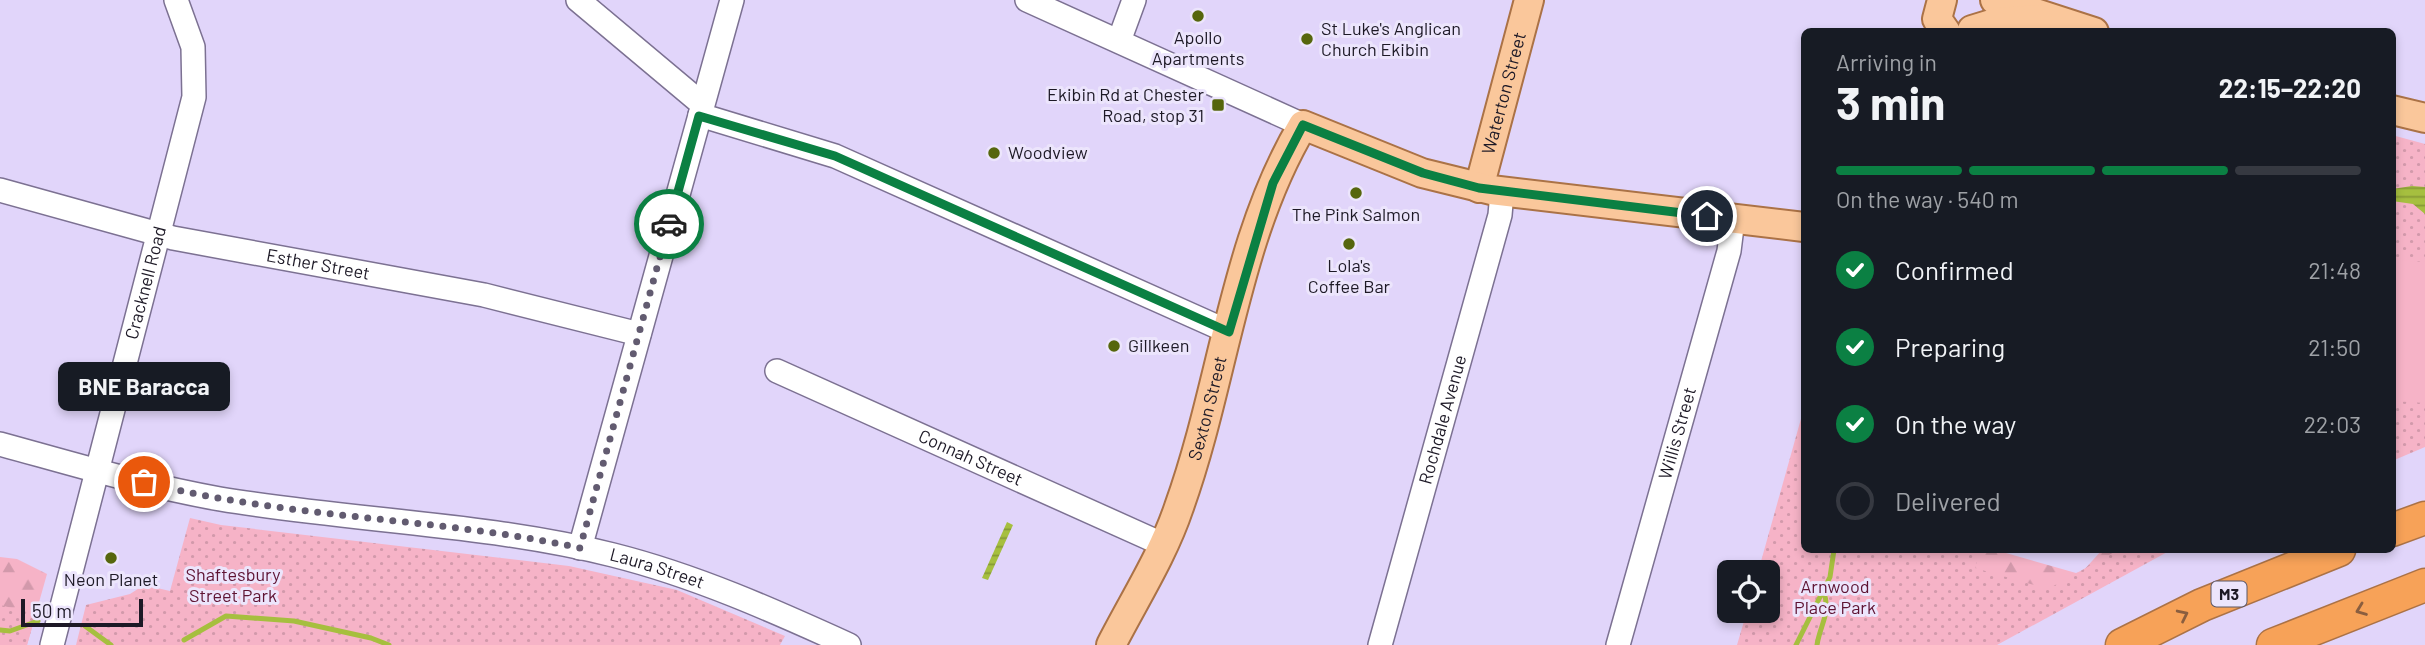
<!DOCTYPE html>
<html lang="en">
<head>
<meta charset="utf-8">
<style>
  body { margin:0; font-family:Barlow,sans-serif; background:#242831; color:#f1f3f6; height:100vh; display:flex; flex-direction:column; font-size:26px; white-space:nowrap }
  * { box-sizing:border-box; margin:0 }
  p { font-size:23px; color:#9ea1a6 }
  .icon { flex:none; width:38px; height:38px; fill:none; stroke:currentColor; stroke-width:2; stroke-linecap:round; stroke-linejoin:round }
  .map { position:relative; flex:1; overflow:hidden }
  .drawer { position:absolute; left:1801px; top:28px; width:595px; height:525px; display:flex; flex-direction:column; background:#171b24; border-radius:10px; box-shadow:0 4px 10px #0003 }
  .drawer>* { flex:none }
  .tools { position:absolute; left:1717px; top:560px; display:grid; gap:14px }
  .tools a { display:grid; place-items:center; width:63px; height:63px; border-radius:10px; background:#171b24; box-shadow:0 4px 10px #0003; font-size:35px }
  .scale { position:absolute; left:21px; bottom:18px; width:122px; box-sizing:border-box; padding-left:7px; border:4px solid #1d1926; border-top:0; font-size:19px; line-height:24px; white-space:nowrap; color:#1d1926; -webkit-text-stroke:5px #ece5fc; paint-order:stroke }
  .pin { position:absolute; display:grid; place-items:center; width:60px; height:60px; color:#fff; margin:-30px; border:4px solid #fff; border-radius:50%; box-shadow:0 2px 7px #0007 }
  .courier { position:absolute; display:grid; place-items:center; width:70px; height:70px; margin:-35px; border:5px solid #0b8043; border-radius:50%; background:#fff; color:#222; box-shadow:0 2px 9px #0007 }
  .bubble { position:absolute; height:49px; border-radius:10px; background:#171b24; box-shadow:0 4px 10px #0003; font-size:23px; font-weight:700; line-height:49px; text-align:center }
  .summary em { font-style:normal; font-weight:700 }
  .summary div { display:flex; flex-direction:column-reverse }
  .summary { display:flex; align-items:center; justify-content:space-between; height:119px; padding:0 35px }
  h1 { font-size:46px; font-weight:700; line-height:52px }
  .bar { display:grid; grid-template-columns:repeat(4,1fr); gap:10px 7px; align-content:center; height:84px; padding:0 35px }
  .bar i { height:9px; border-radius:5px; background:#363941 }
  .bar .active { background:#0b8043 }
  .bar p { grid-column:span 4 }
  ol { padding:0 35px; list-style:none }
  li { display:flex; align-items:center; gap:21px; height:77px }
  li p { margin-inline-start:auto }
  li .icon { padding:7px; border-radius:50%; background:#0b8043; color:#fff; stroke-width:4 }
  li:last-child { color:#9ea1a6 }
  li i { width:38px; height:38px; border:4px solid #363941; border-radius:50% }
  .map>svg:first-child { display:block }
  .forest { fill:url(#forest-firs) }
  .park { fill:url(#park-dots) }
  .pitch { fill:#f6b3c7 }
  .water { fill:url(#water-rules) }
  .lines { fill:none; stroke-linecap:round; stroke-linejoin:round }
  .stream { stroke:#a6bf3f; stroke-width:5 }
  .minor-casing { stroke:#7c7192; stroke-width:26 }
  .major-casing { stroke:#ab7246; stroke-width:32 }
  .highway-casing { stroke:#ab7246; stroke-width:35 }
  .minor { stroke:#fff; stroke-width:23 }
  .major { stroke:#fac79b; stroke-width:28 }
  .highway { stroke:#f7a258; stroke-width:32 }
  .oneway { stroke:#8a5e3f }
  .done { stroke:#625b70; stroke-width:7; stroke-dasharray:0 12.6 }
  .route { stroke:#0b8043; stroke-width:9 }
  .poi-dot { fill:#56660d; stroke:#ece5fc; stroke-width:2.5 }
  .labels { text-anchor:middle; stroke-width:6; stroke-linejoin:round; paint-order:stroke }
  .shield { fill:#ece5fc; stroke:#5b5666; stroke-width:2 }
  .shield-label { font-size:16px; font-weight:bold; fill:#1d1926 }
  .poi-label { font-size:18px; fill:#1d1926; stroke:#ece5fc }
  .street-label { font-size:18px; fill:#1d1926; stroke:#ece5fc }
  .park-label { font-size:18px; fill:#5e1333; stroke:#ece5fc }
</style>
</head>
<body>
<div class="map">
<svg width="2425" height="645" viewBox="0 0 2425 645">
  <defs>
    <pattern id="forest-firs" width="22" height="20" patternUnits="userSpaceOnUse" patternTransform="scale(1.75)"><rect width="22" height="20" fill="#f6b3c7"/><path d="M5 1l3.5 6h-7zM16 11l3.5 6h-7z" fill="#d299ab"/></pattern>
    <pattern id="park-dots" width="8" height="8" patternUnits="userSpaceOnUse" patternTransform="scale(1.75)"><rect width="8" height="8" fill="#f6b3c7"/><path d="M2 2h.1M6 6h.1" fill="none" stroke="#d299ab" stroke-width="1.8" stroke-linecap="round"/></pattern>
    <pattern id="water-rules" width="6" height="5" patternUnits="userSpaceOnUse" patternTransform="scale(1.75)"><rect width="6" height="5" fill="#a6bf3f"/><path d="M0 2.5h6" fill="none" stroke="#879a35"/></pattern>
  </defs>
  <rect width="100%" height="100%" fill="#e1d5fa"/>
  <g class="forest">
    <path d="M1918,550H2006V553L2076,573L2083,571L2102,550H2152L1975,645Z"/>
    <path d="M0,557L17,559L47,574L27,645H0Z"/>
  </g>
  <g class="park">
    <path d="M2392,135L2425,144V447L2392,461Z"/>
    <path d="M1804,408V550H1980L1975,568L2048,589L2118,550H2171L1997,645H1737L1747,611H1768V572H1758Z"/>
    <path d="M190,518L221,525L569,566L677,590L785,636L780,645H76L86,605L130,594L144,585L170,591Z"/>
    <path d="M0,605L36,614L27,645H0Z"/>
  </g>
  <path class="pitch" d="M2392,260L2425,262V403L2392,401Z"/>
  <g class="water">
    <path d="M2412,186L2425,187V214L2413,204L2392,201V189Z"/>
    <path d="M1007,522L1013,525L988,580L982,578Z"/>
  </g>
  <g class="lines">
    <g class="stream">
      <path d="M85,626L111,645"/>
      <path d="M0,630L10,631L38,621"/>
      <path d="M184,640L226,616L294,621L371,638L389,645"/>
      <path d="M1796,645L1823,591"/>
      <path d="M1817,645C1820,625 1832,611 1823,591L1830,577L1834,550"/>
    </g>
    <g class="minor-casing">
      <g id="minor">
        <path d="M578,0L702,104"/>
        <path d="M1027,0L1303,125"/>
        <path d="M1119,41L1134,0"/>
        <path d="M700,115L835,156L1229,332"/>
        <path id="s1" d="M0,190L173,238L484,295L639,334"/>
        <path id="s2" d="M777,371L1162,544"/>
        <path id="s3" d="M0,444C73,464 146,486 220,499C351,521 484,523 613,555C696,576 772,610 849,645"/>
        <path d="M580,548L732,0"/>
        <path id="s4" d="M52,645L194,97L193,47L176,0"/>
        <path id="s5" d="M1380,645L1500,215L1502,192"/>
        <path id="s6" d="M1618,645L1729,251L1733,219"/>
      </g>
    </g>
    <g class="major-casing">
      <g id="major">
        <path d="M1942,0L1937,19L1946,32"/>
        <path d="M1995,0L2094,32"/>
        <path d="M1972,30L1998,22L2038,19"/>
        <path d="M2392,110L2425,118"/>
        <path id="s7" d="M1479,188L1529,0"/>
        <path id="s8" d="M1111,645C1134,600 1163,555 1179,507C1224,382 1234,240 1303,125L1422,173L1491,190L1804,227"/>
      </g>
    </g>
    <g class="highway-casing">
      <g id="highway">
        <path d="M2392,530L2425,518"/>
        <path d="M2122,645L2202,605L2339,550"/>
        <path d="M2273,645L2425,585"/>
      </g>
    </g>
    <use href="#minor" class="minor"/>
    <use href="#major" class="major"/>
    <use href="#highway" class="highway"/>
  </g>
  <defs><path id="oneway-chevron" d="M-2-3.5L2.5 0L-2 3.5" fill="none" stroke-width="1.6" stroke-linecap="round" stroke-linejoin="round" transform="scale(1.75)"/></defs>
  <g class="oneway">
    <use href="#oneway-chevron" transform="translate(2361 610) rotate(159)"/>
    <use href="#oneway-chevron" transform="translate(2183 615) rotate(-26)"/>
  </g>
  <g class="lines">
    <path class="done" d="M144,482C287,519 436,517 580,548L669,224"/>
    <path class="route" d="M669,224L699,116L835,156L1229,332L1273,183L1303,125L1423,173L1479,188L1707,216"/>
  </g>
  <g class="poi-dot">
    <circle cx="1198" cy="16" r="7"/>
    <circle cx="1307" cy="39" r="7"/>
    <rect x="1211" y="98" width="14" height="14" rx="3.5"/>
    <circle cx="994" cy="153" r="7"/>
    <circle cx="1356" cy="193" r="7"/>
    <circle cx="1349" cy="244" r="7"/>
    <circle cx="1114" cy="346" r="7"/>
    <circle cx="111" cy="558" r="7"/>
  </g>
  <g class="labels">
    <rect class="shield" x="2211.5" y="581.5" width="35" height="25" rx="5"/>
    <g class="shield-label">
      <text x="2229" y="600">M3</text>
    </g>
    <g class="poi-label">
      <text x="1321" y="35" text-anchor="start">St Luke's Anglican<tspan x="1321" dy="21">Church Ekibin</tspan></text>
      <text x="1198" y="44">Apollo<tspan x="1198" dy="21">Apartments</tspan></text>
      <text x="1204" y="101" text-anchor="end">Ekibin Rd at Chester<tspan x="1204" dy="21">Road, stop 31</tspan></text>
      <text x="1008" y="159" text-anchor="start">Woodview</text>
      <text x="1356" y="221">The Pink Salmon</text>
      <text x="1349" y="272">Lola's<tspan x="1349" dy="21">Coffee Bar</tspan></text>
      <text x="1128" y="352" text-anchor="start">Gillkeen</text>
      <text x="111" y="586">Neon Planet</text>
    </g>
    <g class="street-label">
      <text dy="6" stroke="none"><textPath href="#s7" startOffset="98">Waterton Street</textPath></text>
      <text dy="6" stroke="none"><textPath href="#s1" startOffset="327">Esther Street</textPath></text>
      <text dy="6" stroke="none"><textPath href="#s4" startOffset="374">Cracknell Road</textPath></text>
      <text dy="6" stroke="none"><textPath href="#s8" startOffset="257">Sexton Street</textPath></text>
      <text dy="6" stroke="none"><textPath href="#s5" startOffset="234">Rochdale Avenue</textPath></text>
      <text dy="6" stroke="none"><textPath href="#s6" startOffset="220">Willis Street</textPath></text>
      <text dy="6" stroke="none"><textPath href="#s2" startOffset="212">Connah Street</textPath></text>
      <text dy="6" stroke="none"><textPath href="#s3" startOffset="670">Laura Street</textPath></text>
    </g>
    <g class="park-label">
      <text x="233" y="581">Shaftesbury<tspan x="233" dy="21">Street Park</tspan></text>
      <text x="1835" y="593">Arnwood<tspan x="1835" dy="21">Place Park</tspan></text>
    </g>
  </g>
</svg>
<div class="tools">
<a><svg class="icon" aria-label="locate" viewBox="0 0 24 24"><circle cx="12" cy="12" r="6"/><path d="M12 2v4M12 18v4M2 12h4M18 12h4"/></svg></a>
</div>
<div class="scale">50 m</div>
<div class="pin" style="left:144px;top:482px;background:#ea580c"><svg class="icon" aria-label="bag" viewBox="0 0 24 24"><path d="M5 8h14l-1 12H6zM9 8a3 3 0 0 1 6 0"/></svg></div>
<div class="pin" style="left:1707px;top:216px;background:#1f2937"><svg class="icon" aria-label="home" viewBox="0 0 24 24"><path d="M3 11l9-7 9 7M6 9v11h12V9"/></svg></div>
<div class="courier" style="left:669px;top:224px"><svg class="icon" aria-label="car" viewBox="0 0 24 24"><path d="M5 17H2v-5l4-1 3-4h7l3 4 3 1v5h-3M9 17h6M6 11h13"/><circle cx="7" cy="17" r="2"/><circle cx="17" cy="17" r="2"/></svg></div>
<div class="bubble" style="left:58px;top:362px;width:172px">BNE Baracca</div>
<section class="drawer">
<div class="summary"><div><h1>3 min</h1><p>Arriving in</p></div><em>22:15–22:20</em></div>
<div class="bar"><i class="active"></i><i class="active"></i><i class="active"></i><i></i><p>On the way · 540 m</p></div>
<ol>
<li><svg class="icon" aria-label="check" viewBox="0 0 24 24"><path d="M5 12l5 5 9-10"/></svg>Confirmed<p>21:48</p></li>
<li><svg class="icon" aria-label="check" viewBox="0 0 24 24"><path d="M5 12l5 5 9-10"/></svg>Preparing<p>21:50</p></li>
<li><svg class="icon" aria-label="check" viewBox="0 0 24 24"><path d="M5 12l5 5 9-10"/></svg>On the way<p>22:03</p></li>
<li><i></i>Delivered</li>
</ol>
</section>
</div>
</body>
</html>
